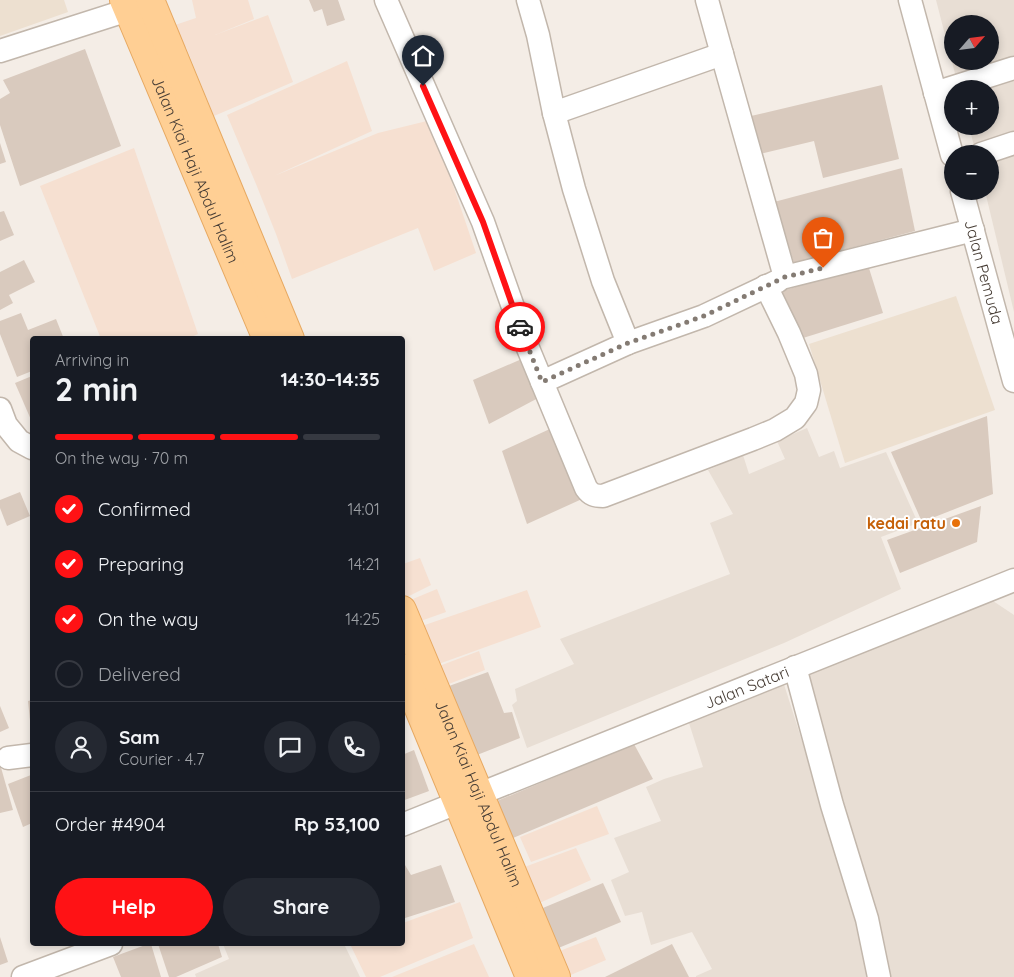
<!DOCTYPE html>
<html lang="en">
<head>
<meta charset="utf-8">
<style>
  body { margin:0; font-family:Quicksand,sans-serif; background:#242831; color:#f1f3f6; height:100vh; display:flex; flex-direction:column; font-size:19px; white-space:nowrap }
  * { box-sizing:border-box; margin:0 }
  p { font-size:16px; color:#9ea1a6 }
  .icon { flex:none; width:28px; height:28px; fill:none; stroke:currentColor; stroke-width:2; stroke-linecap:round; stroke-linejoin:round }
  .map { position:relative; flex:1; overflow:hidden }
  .drawer { position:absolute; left:30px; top:336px; width:375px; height:610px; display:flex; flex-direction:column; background:#171b24; border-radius:5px; box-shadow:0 2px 8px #0003 }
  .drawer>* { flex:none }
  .needle { width:32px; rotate:62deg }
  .buttons { position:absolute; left:944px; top:15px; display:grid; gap:10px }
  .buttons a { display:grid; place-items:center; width:55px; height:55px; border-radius:50%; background:#171b24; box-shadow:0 2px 8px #0003; font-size:25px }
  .pin { position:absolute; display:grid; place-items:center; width:42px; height:42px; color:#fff; margin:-51px -21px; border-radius:50% 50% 50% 0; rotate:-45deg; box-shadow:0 0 5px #0007 }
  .pin .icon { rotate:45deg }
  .courier { position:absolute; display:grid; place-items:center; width:50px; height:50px; margin:-25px; border:4px solid #ff1215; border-radius:50%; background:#fff; color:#222; box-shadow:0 1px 6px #0007 }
  .summary em { font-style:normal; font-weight:800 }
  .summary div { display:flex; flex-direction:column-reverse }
  .summary { display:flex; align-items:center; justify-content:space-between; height:85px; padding:0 25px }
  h1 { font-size:32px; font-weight:800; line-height:38px }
  .bar { display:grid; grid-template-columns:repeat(4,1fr); gap:8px 5px; align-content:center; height:60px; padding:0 25px }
  .bar i { height:6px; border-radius:4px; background:#363941 }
  .bar .selected { background:#ff1215 }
  .bar p { grid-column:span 4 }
  .line { display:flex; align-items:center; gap:12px; padding:0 25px; border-top:1px solid #363941 }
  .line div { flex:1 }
  .round { display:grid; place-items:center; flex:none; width:52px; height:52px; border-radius:26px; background:#242831 }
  ol { padding:0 25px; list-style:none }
  li { display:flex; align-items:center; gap:15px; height:55px }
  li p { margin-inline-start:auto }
  li .icon { padding:5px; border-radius:50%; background:#ff1215; color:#fff; stroke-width:4 }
  li:last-child { color:#9ea1a6 }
  li i { width:28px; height:28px; border:2px solid #363941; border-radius:50% }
  .action { display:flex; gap:10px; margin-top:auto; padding:10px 25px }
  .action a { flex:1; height:58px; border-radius:30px; background:#ff1215; color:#fff; font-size:20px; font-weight:800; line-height:58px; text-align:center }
  .action a+a { background:#242831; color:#f1f3f6 }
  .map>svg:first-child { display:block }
  .residential { fill:#e8ded4; fill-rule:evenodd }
  .commercial { fill:#f6e0d1 }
  .education { fill:#ede0d0 }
  .building { fill:#d9cabe }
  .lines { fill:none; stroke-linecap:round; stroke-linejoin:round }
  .minor-casing { stroke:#c2b7ac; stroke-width:25 }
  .primary-casing { stroke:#e7a962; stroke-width:30 }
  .minor { stroke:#fff; stroke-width:22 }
  .primary { stroke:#ffcf94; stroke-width:28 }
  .done { stroke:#847b73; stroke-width:5; stroke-dasharray:0 9 }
  .route { stroke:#ff1215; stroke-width:6 }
  .food-dot { fill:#e8710a; stroke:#fff; stroke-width:2 }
  .labels { text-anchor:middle; stroke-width:4; stroke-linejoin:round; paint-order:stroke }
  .street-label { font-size:16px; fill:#473d35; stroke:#fff }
  .food-label { font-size:16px; font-weight:bold; fill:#c56008; stroke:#fff; text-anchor:end }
</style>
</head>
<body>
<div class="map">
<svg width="1014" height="977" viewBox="0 0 1014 977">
  <rect width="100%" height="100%" fill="#f4ede6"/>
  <g class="residential">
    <path d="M936,0H1014V312L985,191H990V154H976L969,126H990V89H959ZM952,24H990V61H952Z"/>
    <path d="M807,428L819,457L834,451L840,468L886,452L918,523L881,537L901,589L784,643L527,748L512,705L517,701L515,689L574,664L560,639L730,574L710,523L733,514L708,470L743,455L749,474L785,459L777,441Z"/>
    <path d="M987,597L1014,615V977H884L803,669Z"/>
    <path d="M782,678L859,921L869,977H696V976L712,969L692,932L651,945L642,912L625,916L611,880L629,872L614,838L661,821L646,787L664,779L703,767L689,723Z"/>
    <path d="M223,944H344L360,977H196L195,974L229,959Z"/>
  </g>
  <g class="commercial">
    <path d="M192,0H248L254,19L215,35L268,15L293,82L214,116L186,47L180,49L172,26L196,18Z"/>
    <path d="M347,61L372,131L274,176L378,133L431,120L476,253L434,271L418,228L292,279L276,234L256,184L227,115Z"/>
    <path d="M134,148L198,334L187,339H101L40,186Z"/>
    <path d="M420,558L431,585L405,598L403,591V564Z"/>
    <path d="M437,589L446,612L415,623L408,601Z"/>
    <path d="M527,590L541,627L433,666L419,627Z"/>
    <path d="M479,651L485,670L441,687L434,668Z"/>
    <path d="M597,806L609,834L531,862L520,837Z"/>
    <path d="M576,848L591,880L535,905L519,869Z"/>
    <path d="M460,902L473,938L380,977H366L350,944H402L403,923Z"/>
    <path d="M596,937L606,960L566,977L557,952Z"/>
    <path d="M474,944L489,977H392Z"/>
  </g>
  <g class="education">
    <path d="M0,0H64L68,12L0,36Z"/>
    <path d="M956,296L995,410L845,463L809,344Z"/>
  </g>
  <g class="building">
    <path d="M309,0H338L345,20L327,26L322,9L314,12Z"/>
    <path d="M85,49L121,146L20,186L0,125V99L10,93L3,80Z"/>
    <path d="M882,85L899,159L823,178L814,141L760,154L751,116Z"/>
    <path d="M0,143L6,162L0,164Z"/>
    <path d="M902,168L915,231L794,263L774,202Z"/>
    <path d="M4,211L14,235L0,241V212Z"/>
    <path d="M24,260L35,282L9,295L13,303L0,310V272Z"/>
    <path d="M868,265L883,313L803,338L779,292Z"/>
    <path d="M21,313L28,330L56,319L64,339H32V371L17,377L0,334V321Z"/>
    <path d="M524,358L540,397L489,424L473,380Z"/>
    <path d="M32,376V422L15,383Z"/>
    <path d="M987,416L993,494L922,522L891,452Z"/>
    <path d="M552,428L582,499L527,524L502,451Z"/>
    <path d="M20,492L30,516L7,526L0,508V500Z"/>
    <path d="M981,506L977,542L900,573L887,540Z"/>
    <path d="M488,672L504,713L512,712L520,738L477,755L449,686Z"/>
    <path d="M32,700V730H31L28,701Z"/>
    <path d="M0,706L9,728L0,732Z"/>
    <path d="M634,744L653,779L513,838L497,801Z"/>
    <path d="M414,750L429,791L402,801V755Z"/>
    <path d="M0,764L13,810L0,813Z"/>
    <path d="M31,775L32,779V823L23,827L8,784Z"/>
    <path d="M402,860L411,875L441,865L455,902L402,919Z"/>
    <path d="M603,883L621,922L556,949L538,910Z"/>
    <path d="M0,937L8,962L0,965Z"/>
    <path d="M148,944H151L161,977H121L113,957Z"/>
    <path d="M158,944H218L222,957L176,977H169Z"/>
    <path d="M672,944L689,977H605Z"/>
  </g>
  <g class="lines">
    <g class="minor-casing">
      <g id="minor">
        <path d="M386,0L483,222L525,341L586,488C591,495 595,496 603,496L753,439L775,430L795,418L806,403L809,390L806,374L789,333L766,286"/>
        <path d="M528,0L538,35L554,113L574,189L603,281L628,343"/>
        <path d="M707,0L722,54L785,277L973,230"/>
        <path d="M910,0L952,155"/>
        <path d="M0,51L128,10"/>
        <path d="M935,93L1014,68"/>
        <path d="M554,113L722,54"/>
        <path d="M981,154L1014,143"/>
        <path id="s1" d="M962,191L1014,381"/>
        <path d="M542,382L628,343L704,316L778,281"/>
        <path d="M0,409L6,425L19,441L32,448"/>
        <path d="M795,667L832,805L867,919L879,977"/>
        <path d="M8,758L32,755"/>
        <path id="s2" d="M402,825L1014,580"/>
        <path d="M23,977L111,944"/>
      </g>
    </g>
    <g class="primary-casing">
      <g id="primary">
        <path id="s3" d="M124,0L267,339"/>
        <path d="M150,0L290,339"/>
        <path id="s4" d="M402,610L556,977"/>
        <path d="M402,668L530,977"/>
      </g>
    </g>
    <use href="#minor" class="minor"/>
    <use href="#primary" class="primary"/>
  </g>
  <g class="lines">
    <path class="done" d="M520,327L542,382L628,343L704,316L785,277L823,268"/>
    <path class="route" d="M423,86L483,222L520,327"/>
  </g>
  <circle class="food-dot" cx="956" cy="523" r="5"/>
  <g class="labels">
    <g class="street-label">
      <text dy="6" stroke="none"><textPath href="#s3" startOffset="184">Jalan Kiai Haji Abdul Halim</textPath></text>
      <text dy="6" stroke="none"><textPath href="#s1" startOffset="84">Jalan Pemuda</textPath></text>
      <text dy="6" stroke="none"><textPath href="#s2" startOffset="371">Jalan Satari</textPath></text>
      <text dy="6" stroke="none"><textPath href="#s4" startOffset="199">Jalan Kiai Haji Abdul Halim</textPath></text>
    </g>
    <g class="food-label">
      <text x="946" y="529">kedai ratu</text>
    </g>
  </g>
</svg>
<div class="buttons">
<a><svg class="needle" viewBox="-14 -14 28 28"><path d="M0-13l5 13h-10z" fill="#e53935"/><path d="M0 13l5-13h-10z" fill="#9ea1a6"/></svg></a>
<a>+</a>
<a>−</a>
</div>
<div class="pin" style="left:823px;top:268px;background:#ea580c"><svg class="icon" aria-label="bag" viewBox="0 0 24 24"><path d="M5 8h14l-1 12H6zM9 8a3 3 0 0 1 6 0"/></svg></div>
<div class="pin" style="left:423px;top:86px;background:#1f2937"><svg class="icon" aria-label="home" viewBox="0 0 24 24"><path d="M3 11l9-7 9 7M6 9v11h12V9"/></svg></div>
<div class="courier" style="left:520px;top:327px"><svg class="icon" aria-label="car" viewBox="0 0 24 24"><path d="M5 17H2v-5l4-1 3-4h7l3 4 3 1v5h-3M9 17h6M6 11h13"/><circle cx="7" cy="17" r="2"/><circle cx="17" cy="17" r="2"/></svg></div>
<section class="drawer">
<div class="summary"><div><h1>2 min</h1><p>Arriving in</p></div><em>14:30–14:35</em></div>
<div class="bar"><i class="selected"></i><i class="selected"></i><i class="selected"></i><i></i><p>On the way · 70 m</p></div>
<ol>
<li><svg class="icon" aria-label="check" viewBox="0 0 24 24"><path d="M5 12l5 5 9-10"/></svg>Confirmed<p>14:01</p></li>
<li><svg class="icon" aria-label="check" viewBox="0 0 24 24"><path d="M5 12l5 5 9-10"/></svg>Preparing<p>14:21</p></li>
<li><svg class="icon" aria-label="check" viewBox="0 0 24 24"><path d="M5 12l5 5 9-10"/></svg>On the way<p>14:25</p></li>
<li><i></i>Delivered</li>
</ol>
<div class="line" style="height:90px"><a class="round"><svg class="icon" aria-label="person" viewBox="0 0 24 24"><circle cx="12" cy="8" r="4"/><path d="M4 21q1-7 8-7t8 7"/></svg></a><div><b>Sam</b><p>Courier · 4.7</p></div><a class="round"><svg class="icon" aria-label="chat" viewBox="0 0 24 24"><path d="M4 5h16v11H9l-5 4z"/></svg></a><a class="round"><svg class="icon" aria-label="phone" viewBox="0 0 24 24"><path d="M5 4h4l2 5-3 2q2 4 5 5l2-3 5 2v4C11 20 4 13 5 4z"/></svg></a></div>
<div class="line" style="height:65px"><div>Order #4904</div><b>Rp 53,100</b></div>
<div class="action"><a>Help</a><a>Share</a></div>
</section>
</div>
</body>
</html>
